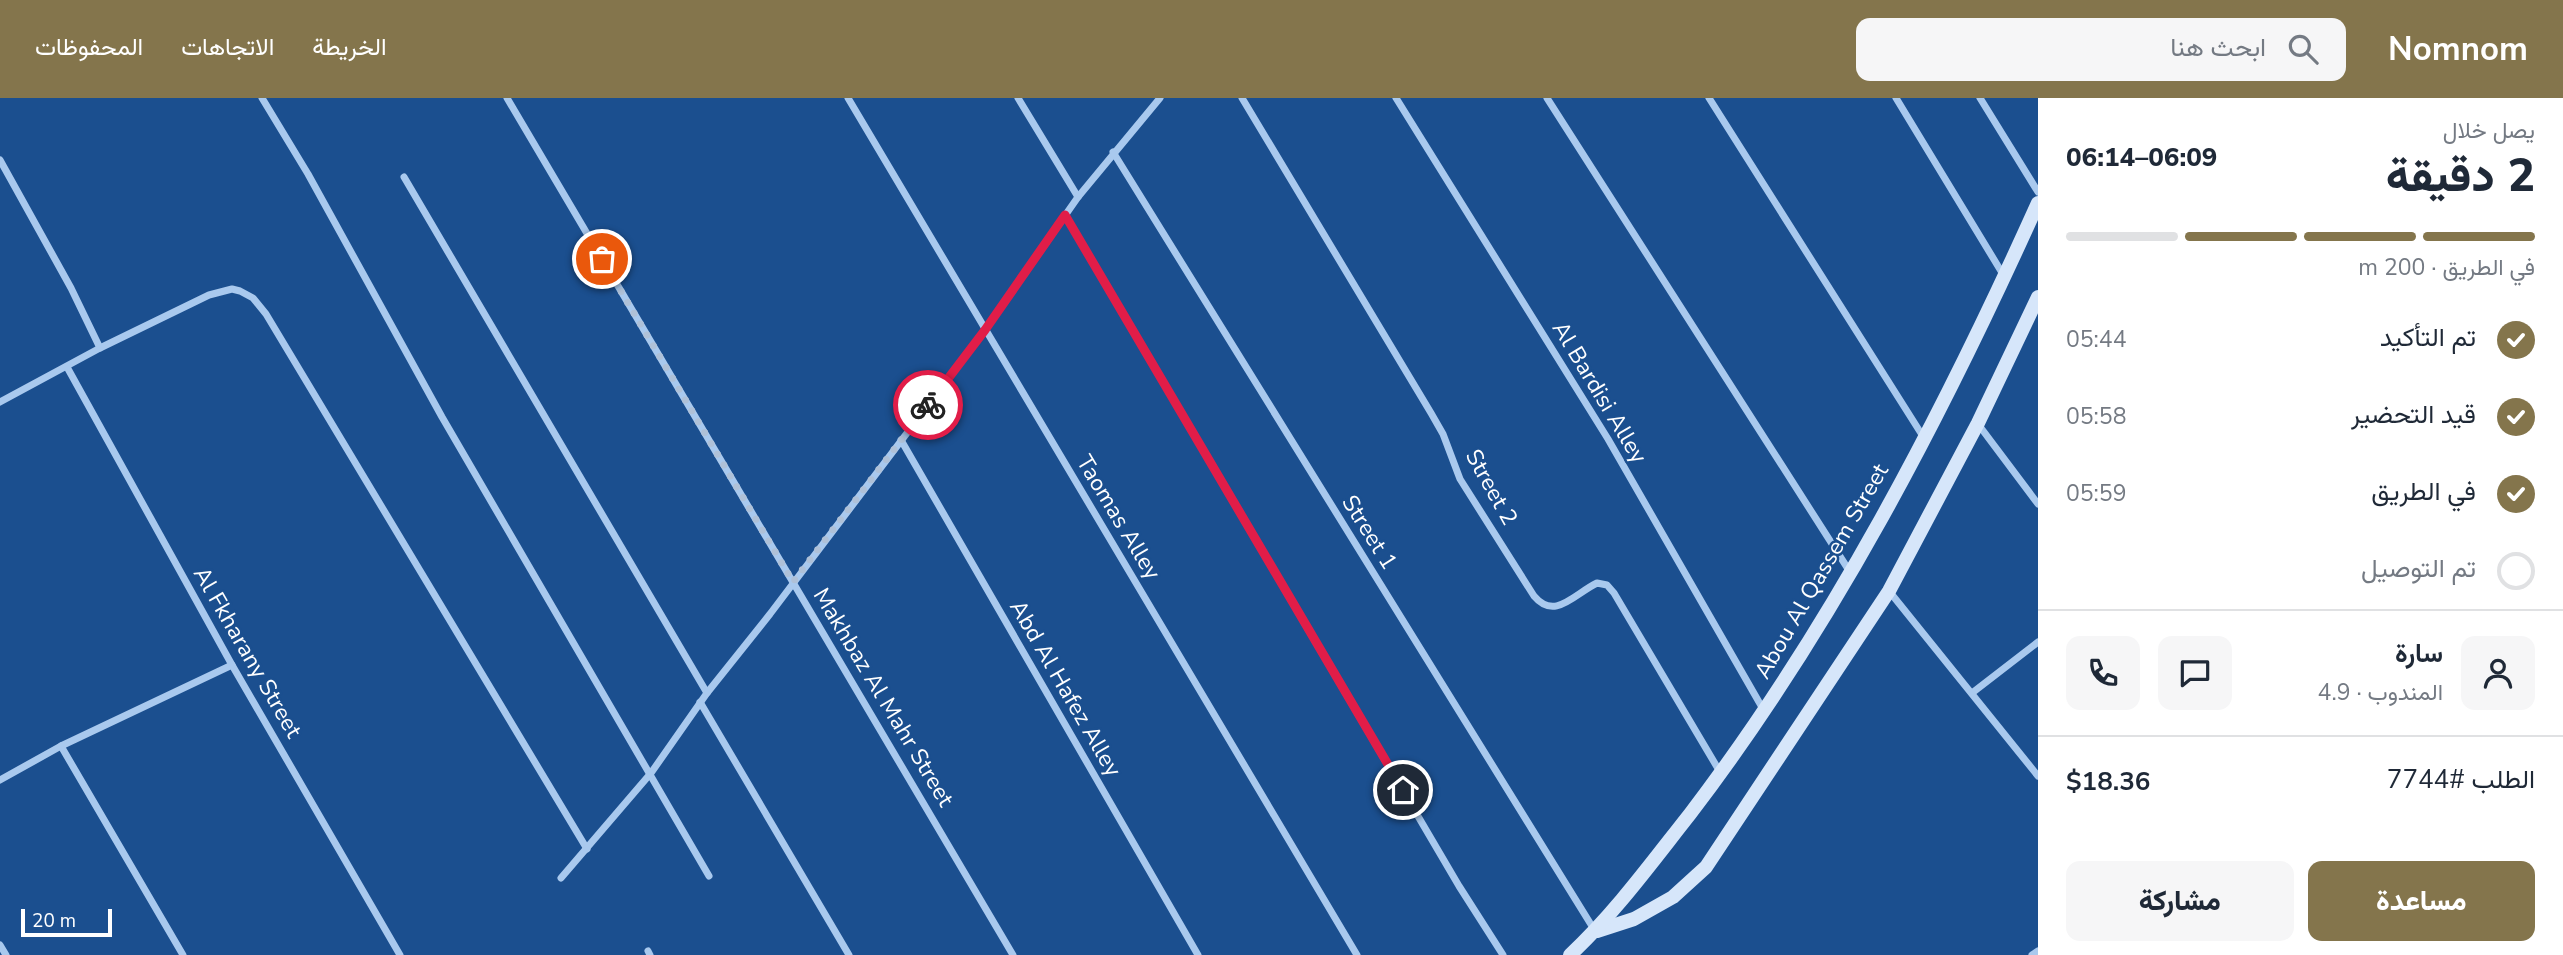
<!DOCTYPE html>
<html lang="ar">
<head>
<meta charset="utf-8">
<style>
  body { margin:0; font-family:"Nunito Sans",Vazirmatn,sans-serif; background:#f6f6f7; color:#1f2937; direction:rtl; height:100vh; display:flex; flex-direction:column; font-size:26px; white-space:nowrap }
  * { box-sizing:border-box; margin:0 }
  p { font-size:23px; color:#747a83 }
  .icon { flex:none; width:38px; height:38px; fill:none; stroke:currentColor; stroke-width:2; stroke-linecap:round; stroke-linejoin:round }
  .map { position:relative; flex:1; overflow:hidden; direction:ltr }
  .details { display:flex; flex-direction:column; background:#fff; width:525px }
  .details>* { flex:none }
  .scale { position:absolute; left:21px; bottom:18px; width:91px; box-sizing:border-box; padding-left:7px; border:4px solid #fff; border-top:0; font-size:19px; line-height:24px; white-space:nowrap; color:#fff; -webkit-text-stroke:5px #1b4f8f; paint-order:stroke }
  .pin { position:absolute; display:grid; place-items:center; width:60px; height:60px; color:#fff; margin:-30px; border:4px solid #fff; border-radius:50%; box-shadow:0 2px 7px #0007 }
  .courier { position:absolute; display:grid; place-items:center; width:70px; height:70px; margin:-35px; border:5px solid #e11d48; border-radius:50%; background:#fff; color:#222; box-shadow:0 2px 9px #0007 }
  .headline em { font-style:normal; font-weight:800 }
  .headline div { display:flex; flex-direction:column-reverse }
  .headline { display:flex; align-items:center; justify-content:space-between; height:119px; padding:0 28px }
  h1 { font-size:46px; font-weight:800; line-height:52px }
  .bar { display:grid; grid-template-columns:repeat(4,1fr); gap:10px 7px; align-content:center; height:84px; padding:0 28px }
  .bar i { height:9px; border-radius:5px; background:#e0e1e3 }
  .bar .active { background:#84754c }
  .bar p { grid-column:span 4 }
  .line { display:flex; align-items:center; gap:18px; padding:0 28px; border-top:2px solid #e0e1e3 }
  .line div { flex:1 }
  .round { display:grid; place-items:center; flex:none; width:74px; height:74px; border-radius:14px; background:#f6f6f7 }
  ol { padding:0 28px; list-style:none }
  li { display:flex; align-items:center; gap:21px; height:77px }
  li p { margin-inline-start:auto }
  li .icon { padding:7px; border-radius:50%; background:#84754c; color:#fff; stroke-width:4 }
  li:last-child { color:#747a83 }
  li i { width:38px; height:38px; border:4px solid #e0e1e3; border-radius:50% }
  .action { display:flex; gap:14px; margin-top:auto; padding:14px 28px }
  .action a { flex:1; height:80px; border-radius:14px; background:#84754c; color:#fff; font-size:28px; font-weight:800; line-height:80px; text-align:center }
  .action a+a { background:#f6f6f7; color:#1f2937 }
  header { display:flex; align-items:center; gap:42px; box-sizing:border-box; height:98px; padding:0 35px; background:#84754c; color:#fff }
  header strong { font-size:33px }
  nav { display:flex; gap:38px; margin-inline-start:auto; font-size:24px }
  .search { width:490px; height:63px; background:#f6f6f7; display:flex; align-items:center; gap:18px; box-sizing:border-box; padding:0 24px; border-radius:14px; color:#747a83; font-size:26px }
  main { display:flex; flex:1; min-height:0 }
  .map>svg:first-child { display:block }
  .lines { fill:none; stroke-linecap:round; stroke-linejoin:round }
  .street { stroke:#a9c9ee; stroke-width:7 }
  .secondary { stroke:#d6e6fa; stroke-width:14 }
  .done { stroke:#afc1d8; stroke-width:7; stroke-dasharray:0 12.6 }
  .route { stroke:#e11d48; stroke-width:9 }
  .labels { text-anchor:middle; stroke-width:5; stroke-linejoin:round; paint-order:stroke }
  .street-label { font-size:23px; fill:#fff; stroke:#1b4f8f }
</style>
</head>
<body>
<header>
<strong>Nomnom</strong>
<div class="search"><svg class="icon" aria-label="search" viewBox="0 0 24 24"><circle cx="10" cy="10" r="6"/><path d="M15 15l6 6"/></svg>ابحث هنا</div>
<nav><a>الخريطة</a><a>الاتجاهات</a><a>المحفوظات</a></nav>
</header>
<main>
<section class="details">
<div class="headline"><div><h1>2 دقيقة</h1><p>يصل خلال</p></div><em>06:09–06:14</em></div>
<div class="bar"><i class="active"></i><i class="active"></i><i class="active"></i><i></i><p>في الطريق · 200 m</p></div>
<ol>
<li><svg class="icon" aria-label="check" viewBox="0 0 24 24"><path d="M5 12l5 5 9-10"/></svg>تم التأكيد<p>05:44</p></li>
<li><svg class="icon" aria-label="check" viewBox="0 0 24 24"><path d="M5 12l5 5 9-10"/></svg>قيد التحضير<p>05:58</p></li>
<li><svg class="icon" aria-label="check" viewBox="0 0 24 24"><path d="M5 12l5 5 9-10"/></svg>في الطريق<p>05:59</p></li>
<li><i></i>تم التوصيل</li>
</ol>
<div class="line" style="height:126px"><a class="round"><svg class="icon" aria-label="person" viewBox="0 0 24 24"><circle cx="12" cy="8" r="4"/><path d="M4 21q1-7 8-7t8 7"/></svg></a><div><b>سارة</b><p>المندوب · 4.9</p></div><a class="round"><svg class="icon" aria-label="chat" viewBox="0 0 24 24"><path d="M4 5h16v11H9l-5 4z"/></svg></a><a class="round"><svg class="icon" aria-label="phone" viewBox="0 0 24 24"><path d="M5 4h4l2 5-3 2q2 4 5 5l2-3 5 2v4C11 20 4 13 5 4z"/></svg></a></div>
<div class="line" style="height:91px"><div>الطلب #7744</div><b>$18.36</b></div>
<div class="action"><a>مساعدة</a><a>مشاركة</a></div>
</section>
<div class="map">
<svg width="2038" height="857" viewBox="0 0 2038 857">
  <rect width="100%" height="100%" fill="#1b4f8f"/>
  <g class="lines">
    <g class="street">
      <path d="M262,0L308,76L442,319L709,778"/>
      <path d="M507,0L1013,857"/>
      <path d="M848,0L1357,857"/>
      <path d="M1018,0L1078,99"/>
      <path d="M1242,0L1431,315L1443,336L1460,381L1534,498C1555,523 1574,496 1597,485L1607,487L1614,495L1720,674"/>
      <path d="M1396,0L1608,341L1763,611"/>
      <path d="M1547,0L1850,474"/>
      <path d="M1709,0L1924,340"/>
      <path d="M1896,0L2004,178"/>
      <path d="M1980,0L2038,94"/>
      <path d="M1113,54L1595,833"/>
      <path d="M0,62L71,190L100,250"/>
      <path d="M404,79L707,595"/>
      <path d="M1065,117L1459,788L1503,857"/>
      <path d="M67,269L232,567L400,857"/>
      <path d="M0,304L100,250L209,197L232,191L240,193L253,200L266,216L587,751"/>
      <path d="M1978,326L2038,406"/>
      <path d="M901,342L1198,857"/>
      <path d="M1889,493L2038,678"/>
      <path d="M1972,595L2038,544"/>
      <path d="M700,604L849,857"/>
      <path d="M61,648L183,857"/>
      <path d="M0,682L61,648L232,567"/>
      <path d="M561,780L651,675L707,595L770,516L985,232L1078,99L1160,0"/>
      <path d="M0,847L6,857"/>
      <path d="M648,853L650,857"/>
      <path d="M2032,857L2038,853"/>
    </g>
    <g class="secondary">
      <path d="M1597,833L1634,821L1673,799L1706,769L1889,493L1978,325L2038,199"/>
      <path d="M1570,857C1615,815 1652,764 1690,716C1832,530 1942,318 2038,105"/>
    </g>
  </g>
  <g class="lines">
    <path class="done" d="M602,161L793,484L928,307"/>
    <path class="route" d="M928,307L985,232L1065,117L1403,692"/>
  </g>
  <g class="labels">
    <g class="street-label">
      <text transform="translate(1600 294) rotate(59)" y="8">Al Bardisi Alley</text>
      <text transform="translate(1492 389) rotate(61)" y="8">Street 2</text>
      <text transform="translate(1119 419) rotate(59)" y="8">Taomas Alley</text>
      <text transform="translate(1370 434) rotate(58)" y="8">Street 1</text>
      <text transform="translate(1821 473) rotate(-60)" y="8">Abou Al Qassem Street</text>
      <text transform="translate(248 554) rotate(60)" y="8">Al Fkharany Street</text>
      <text transform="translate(1066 590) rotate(60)" y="8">Abd Al Hafez Alley</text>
      <text transform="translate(884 599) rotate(59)" y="8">Makhbaz Al Mahr Street</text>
    </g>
  </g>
</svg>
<div class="scale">20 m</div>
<div class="pin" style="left:602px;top:161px;background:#ea580c"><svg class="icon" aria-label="bag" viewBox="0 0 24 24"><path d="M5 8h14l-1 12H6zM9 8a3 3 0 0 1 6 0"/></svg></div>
<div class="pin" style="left:1403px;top:692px;background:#1f2937"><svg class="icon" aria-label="home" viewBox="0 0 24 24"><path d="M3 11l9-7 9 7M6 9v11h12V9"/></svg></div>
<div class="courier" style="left:928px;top:307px"><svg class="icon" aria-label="bike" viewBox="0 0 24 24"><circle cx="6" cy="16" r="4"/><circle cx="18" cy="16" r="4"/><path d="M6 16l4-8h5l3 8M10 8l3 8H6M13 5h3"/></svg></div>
</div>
</main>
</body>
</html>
